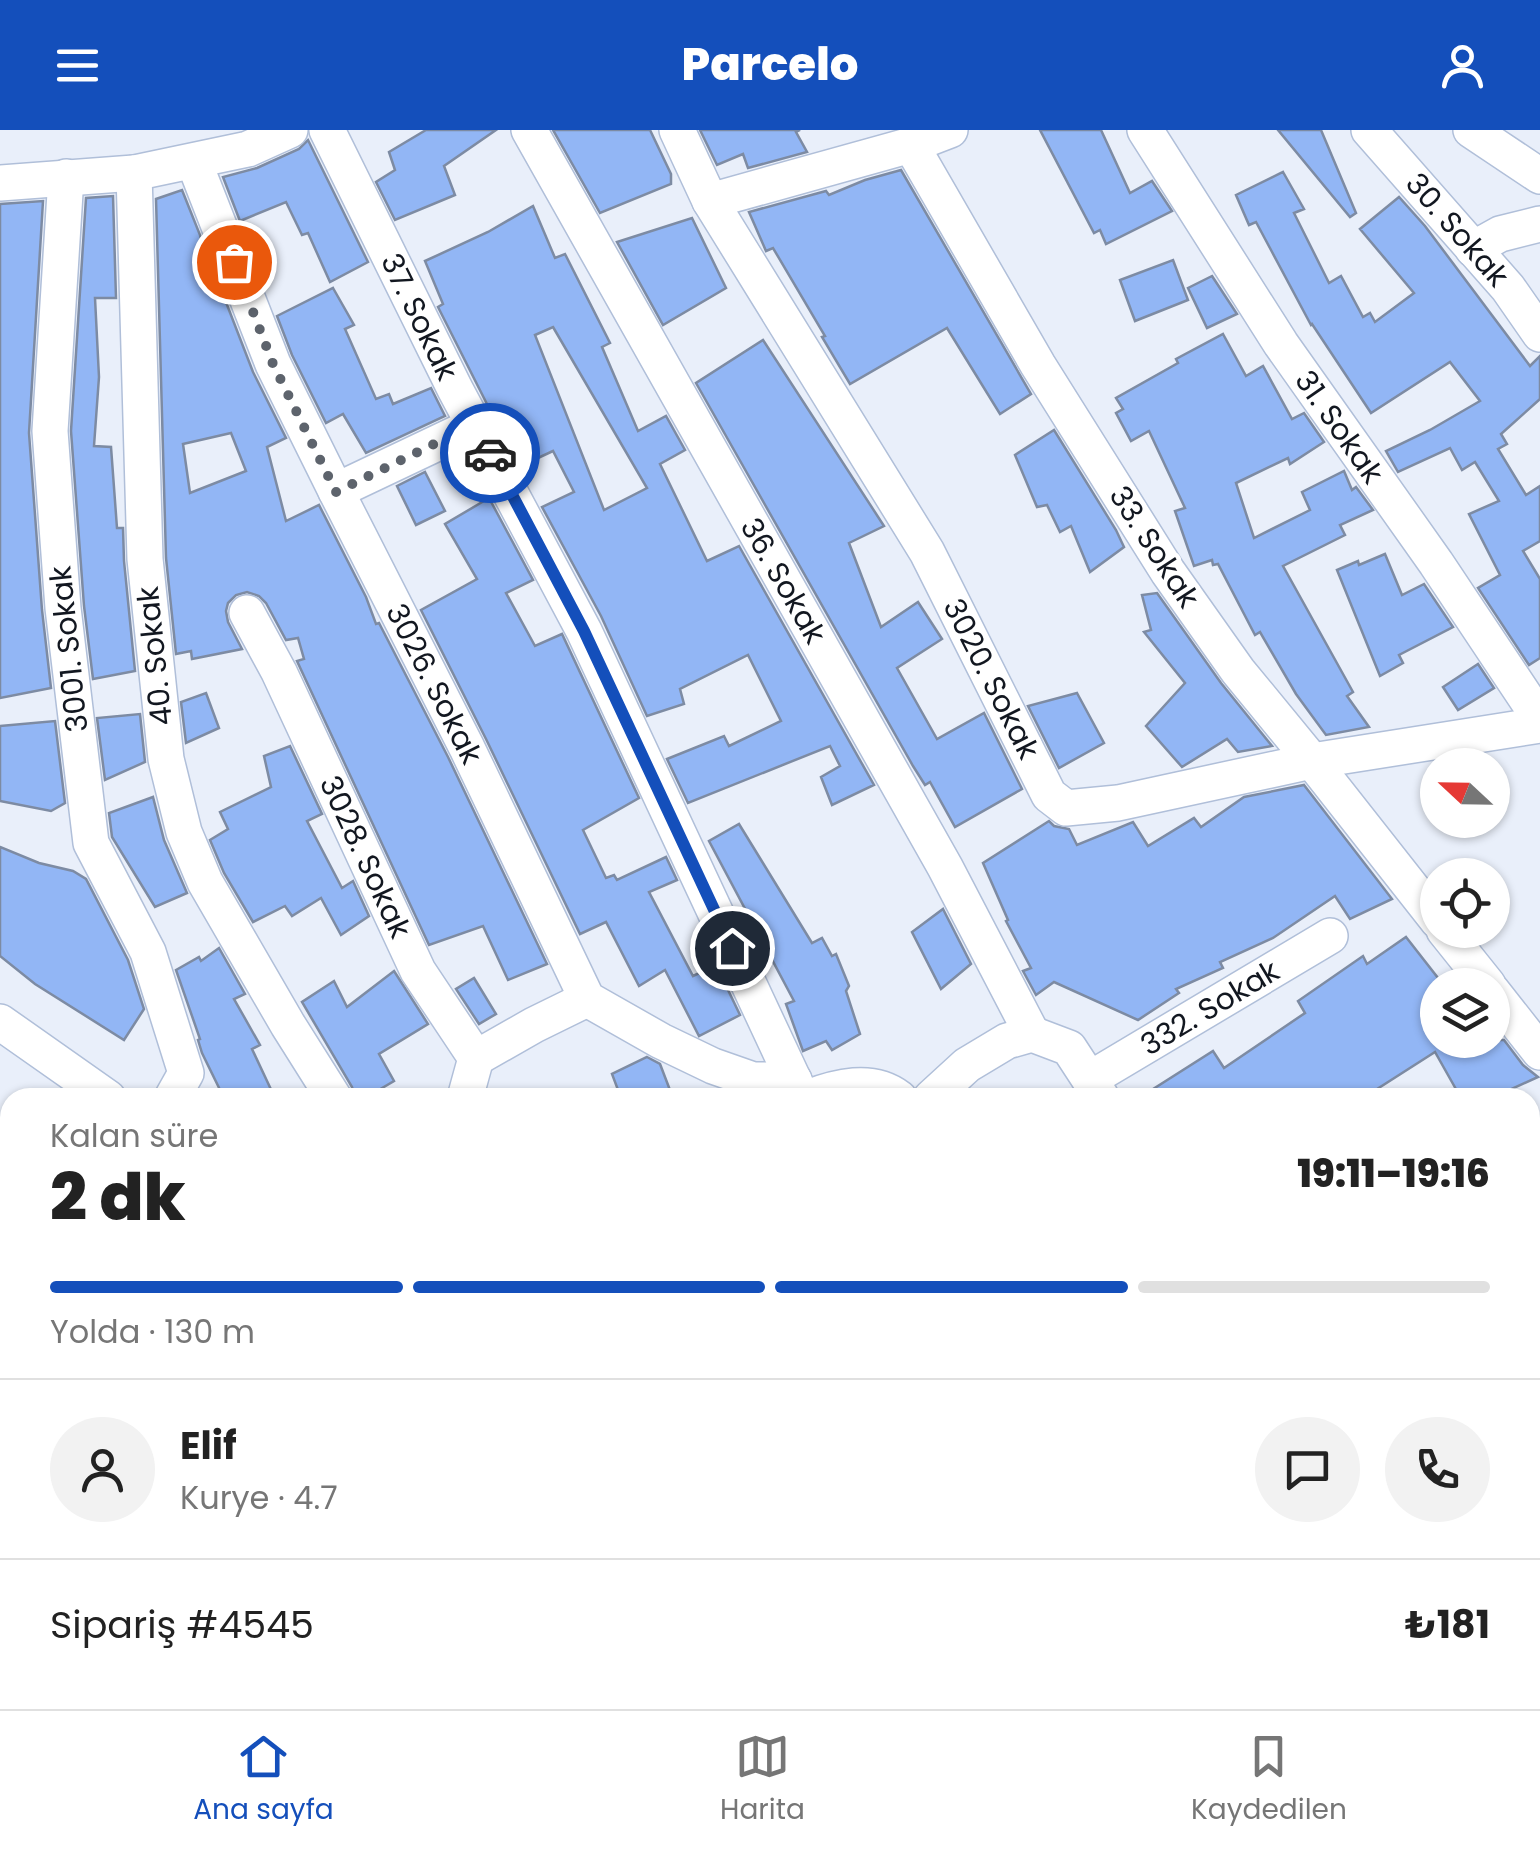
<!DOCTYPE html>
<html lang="tr">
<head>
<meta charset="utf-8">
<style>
  body { margin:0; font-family:Poppins,sans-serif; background:#f2f2f2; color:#222; height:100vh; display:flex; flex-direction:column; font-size:38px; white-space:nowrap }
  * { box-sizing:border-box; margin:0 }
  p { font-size:32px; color:#767676 }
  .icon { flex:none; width:55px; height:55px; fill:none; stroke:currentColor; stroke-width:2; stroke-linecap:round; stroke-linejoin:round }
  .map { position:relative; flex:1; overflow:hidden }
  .side { position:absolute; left:0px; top:958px; width:1540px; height:622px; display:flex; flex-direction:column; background:#fff; border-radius:30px 30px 0 0; box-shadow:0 2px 8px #0004 }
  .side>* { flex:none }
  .needle { width:65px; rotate:292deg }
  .controls { position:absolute; left:1420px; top:618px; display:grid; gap:20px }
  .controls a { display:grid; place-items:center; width:90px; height:90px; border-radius:50%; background:#fff; box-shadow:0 2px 8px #0004; font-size:50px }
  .pin { position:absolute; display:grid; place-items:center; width:85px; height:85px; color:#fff; margin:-42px; border:5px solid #fff; border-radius:50%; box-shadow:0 2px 10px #0007 }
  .courier { position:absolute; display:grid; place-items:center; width:100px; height:100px; margin:-50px; border:8px solid #144fbb; border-radius:50%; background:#fff; color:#222; box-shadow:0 2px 12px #0007 }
  .overview em { font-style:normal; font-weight:800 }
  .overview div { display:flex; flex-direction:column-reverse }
  .overview { display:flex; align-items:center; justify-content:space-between; height:170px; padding:0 50px }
  h1 { font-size:65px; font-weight:800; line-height:75px }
  .bar { display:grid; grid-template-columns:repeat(4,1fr); gap:15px 10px; align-content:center; height:120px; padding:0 50px }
  .bar i { height:12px; border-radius:8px; background:#e0e0e0 }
  .bar .selected { background:#144fbb }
  .bar p { grid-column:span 4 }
  .line { display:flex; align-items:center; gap:25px; padding:0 50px; border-top:2px solid #e0e0e0 }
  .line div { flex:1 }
  .round { display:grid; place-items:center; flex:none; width:105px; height:105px; border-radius:52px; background:#f2f2f2 }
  header { display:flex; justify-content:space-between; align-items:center; height:130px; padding:0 50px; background:#144fbb; color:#fff; font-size:45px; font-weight:800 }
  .dock { display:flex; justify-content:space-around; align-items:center; height:140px; border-top:2px solid #e0e0e0; background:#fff; font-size:28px; color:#767676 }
  .dock a { display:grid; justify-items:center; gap:5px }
  .dock .selected { color:#144fbb }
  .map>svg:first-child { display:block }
  .building { fill:#92b6f5; stroke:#7d8ba3; stroke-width:2.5; fill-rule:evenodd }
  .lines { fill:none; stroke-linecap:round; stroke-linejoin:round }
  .minor-casing { stroke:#b0bfd9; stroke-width:38 }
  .tertiary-casing { stroke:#b0bfd9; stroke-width:45 }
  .minor { stroke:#fff; stroke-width:35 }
  .tertiary { stroke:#fff; stroke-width:42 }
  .done { stroke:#5d636c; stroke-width:10; stroke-dasharray:0 18 }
  .route { stroke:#144fbb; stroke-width:12 }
  .labels { text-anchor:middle; stroke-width:9; stroke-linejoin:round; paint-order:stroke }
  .street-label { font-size:30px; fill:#121720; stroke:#fff }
</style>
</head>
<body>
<header><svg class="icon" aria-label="menu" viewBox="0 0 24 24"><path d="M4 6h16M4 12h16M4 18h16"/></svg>Parcelo<svg class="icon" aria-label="person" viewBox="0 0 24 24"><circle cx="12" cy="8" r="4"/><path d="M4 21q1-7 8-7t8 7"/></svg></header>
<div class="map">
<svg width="1540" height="1579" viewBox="0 0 1540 1579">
  <rect width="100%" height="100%" fill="#e9effa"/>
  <g class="building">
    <path d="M426,0H496L444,36L455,65L395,90L376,52L395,40L389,22Z"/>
    <path d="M553,0H650L671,44V54L600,83Z"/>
    <path d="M700,0H800L796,2L807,22L748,38L743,24L717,35Z"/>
    <path d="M1040,0H1101L1130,63L1152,51L1172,81L1106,114L1100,100L1094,103Z"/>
    <path d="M1278,0H1321L1356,83L1350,87Z"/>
    <path d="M308,10L368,132L330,152L308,103L302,105L286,72L240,91L223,47L257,38L299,19Z"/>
    <path d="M901,40L1031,264L1000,284L947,198L850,254L822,207L825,206L773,118L766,121L749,82L826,61L829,65L865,50Z"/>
    <path d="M1283,42L1304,79L1294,83L1329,153L1341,146L1363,187L1370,183L1375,192L1414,163L1360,99L1399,67L1425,96L1530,236L1540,226V269L1501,304L1507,314L1498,319L1526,365L1540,356V411L1523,421L1540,449V528L1529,535L1478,458L1500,445L1469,384L1499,371L1475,332L1462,340L1450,318L1398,342L1386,321L1430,300L1480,271L1450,232L1371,283L1312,194L1311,195L1256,92L1249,95L1236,65Z"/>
    <path d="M182,60L200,105L210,152L217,149L253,242L286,308L267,317L286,391L319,375L366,467L376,494L379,493L448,627L547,834L508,850L483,796L429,815L297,531L304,529L298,508L286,510L266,473L259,466L247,462L236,465L228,473L226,481L228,492L242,519L192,529L191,521L176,524L166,428L156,69ZM231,303L246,341L190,363L183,314Z"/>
    <path d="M113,66L116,168H95L99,247L94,316L111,317L117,398H123L124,431L135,541L93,549L84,476L71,301L86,68Z"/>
    <path d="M43,71L29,303L42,480L51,558L0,568V74Z"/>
    <path d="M533,76L555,128L565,124L610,213L602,217L638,301L666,286L685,320L660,334L707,431L739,416L874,655L832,675L821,647L840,636L830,616L688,673L667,629L724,606L729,616L781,591L748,525L680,559L684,574L647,586L601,486L542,377L574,362L553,321L525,334L496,276L489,278L438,177L443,174L425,131L488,102ZM553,197L647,358L604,380L535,205Z"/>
    <path d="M692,88L726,158L663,195L617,112Z"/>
    <path d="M1173,130L1188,170L1135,191L1120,150Z"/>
    <path d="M1212,146L1237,184L1207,198L1188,158Z"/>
    <path d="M333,158L354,195L345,199L376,269L389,264L393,274L431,258L445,286L366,323L343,284L326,293L292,225L277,186Z"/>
    <path d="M1223,204L1246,246L1263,236L1292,289L1304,283L1324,312L1290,334L1288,328L1236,353L1254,408L1310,380L1302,362L1344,341L1352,360L1356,357L1373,380L1340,395L1345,405L1283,436L1353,562L1347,566L1369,597L1326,605L1296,564L1260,502L1255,505L1218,434L1213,435L1212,430L1194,436L1175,381L1185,378L1149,301L1131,311L1116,283L1123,279L1116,268L1178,233L1176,229Z"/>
    <path d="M763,210L884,396L849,413L881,497L918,472L942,509L897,538L937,609L984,583L1022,659L955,697L930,652L925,655L913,636L696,253Z"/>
    <path d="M1054,300L1116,400L1124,417L1090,442L1071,396L1060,402L1047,375L1037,377L1015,325Z"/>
    <path d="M425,342L445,381L416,395L397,356Z"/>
    <path d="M489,368L533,450L506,463L535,516L562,504L639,668L583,700L606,748L614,745L617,750L666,727L677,750L649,762L693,846L716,835L740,885L699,906L665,840L639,856L606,792L580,804L486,609L421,480L477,449L445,394Z"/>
    <path d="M1385,424L1402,465L1424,454L1453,497L1399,525L1403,533L1380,546L1337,440L1358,431L1359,435Z"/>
    <path d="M1157,463L1221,553L1272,616L1238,622L1227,609L1182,637L1146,596L1185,553L1144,502L1151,500L1142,465Z"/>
    <path d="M1478,534L1494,558L1458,580L1443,557Z"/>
    <path d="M206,563L219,598L186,613L181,572Z"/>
    <path d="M1077,563L1104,613L1059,638L1028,576Z"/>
    <path d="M140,584L145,632L105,650L97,588Z"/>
    <path d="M55,591L65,673L51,681L0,671V596Z"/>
    <path d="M290,616L322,684L307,691L342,758L353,751L369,786L341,805L321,768L292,786L285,776L253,792L224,743L210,710L228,699L220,682L271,657L264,626Z"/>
    <path d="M1304,655L1392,769L1350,789L1335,766L1273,808L1220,832L1223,838L1176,859L1179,863L1138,890L1054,852L1036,865L1023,841L1031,838L1006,791L1008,790L983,733L1049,691L1054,696L1069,699L1077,715L1133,692L1148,716L1194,688L1201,697L1244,667Z"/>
    <path d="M153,667L164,710L187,763L155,777L112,707L109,683Z"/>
    <path d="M739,694L812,813L822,808L832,826L836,824L849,856L846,861L860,904L832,920L826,911L803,921L786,874L794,871L709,711Z"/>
    <path d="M0,717L39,733L73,741L86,749L128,830L144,879L124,910L35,854L0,826Z"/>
    <path d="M943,779L971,834L941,859L912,802Z"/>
    <path d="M1406,807L1438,848V910H1504L1523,935L1538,947L1492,968H1461L1435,922L1363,968H1139L1213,921L1224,938L1305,883L1298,871L1363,826L1367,834Z"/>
    <path d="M219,818L245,864L234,869L260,915L252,919L275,968H224L202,923L198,910L200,909L176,840L199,827L201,831Z"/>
    <path d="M394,841L428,894L379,924L394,951L365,968H355L352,957L302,872L334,851L347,877Z"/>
    <path d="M474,848L496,884L479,894L456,859Z"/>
    <path d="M647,927L660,934L673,968H621L612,944Z"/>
  </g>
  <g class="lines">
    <g class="minor-casing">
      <g id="minor">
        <path d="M327,0L455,259L584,501L802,968"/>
        <path d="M529,0L945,737L1032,904"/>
        <path d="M677,0L710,71L927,422L1049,665L1066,678L1118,673L1312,631L1540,595"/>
        <path d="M1145,0L1281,214L1436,433L1540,589"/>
        <path d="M1369,0L1508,158L1540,204"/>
        <path d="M1471,0L1540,46"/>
        <path d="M911,15L1038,235L1168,442L1238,541L1312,631L1438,791"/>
        <path d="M194,32L273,234L336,361L467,618L587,869L661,911L713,936L753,950H794"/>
        <path d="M134,43L145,429L166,629L184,702L205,752L288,895L334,968"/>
        <path d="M66,47L50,301L63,478L91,713L148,822L186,943L172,968"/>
        <path d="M0,53L134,43L248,19L290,0"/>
        <path d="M710,71L911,15L950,0"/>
        <path d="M1473,119L1500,104L1540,94"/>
        <path d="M336,361L475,295"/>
        <path d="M247,483L279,542L418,841L476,928L465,968"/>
        <path d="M1444,800L1488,855"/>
        <path d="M1492,861L1540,922"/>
        <path d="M0,892L108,968"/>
        <path d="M476,928L534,895L587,869"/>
        <path d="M1090,949L1330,806"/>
        <path d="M807,968C836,957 872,947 899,968"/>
        <path d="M931,968L967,935L1007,911L1032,904L1069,918L1101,967"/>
        <path d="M0,1235L10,1233"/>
        <path d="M1530,1272L1540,1285"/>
        <path d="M0,1440L10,1436"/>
        <path d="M584,1570L591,1579"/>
        <path d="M789,1570L796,1579"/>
        <path d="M990,1570L997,1579"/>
        <path d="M1249,1570L1256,1579"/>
        <path d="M1479,1570L1485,1579"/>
      </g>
    </g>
    <g class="tertiary-casing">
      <g id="tertiary">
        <path d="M1530,1126L1540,1120"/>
        <path d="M292,1579L314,1570"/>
      </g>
    </g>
    <use href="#minor" class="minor"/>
    <use href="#tertiary" class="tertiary"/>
  </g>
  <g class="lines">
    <path class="done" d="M234,132L273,234L336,362L475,294L490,323"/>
    <path class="route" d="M490,323L584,501L732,818"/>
  </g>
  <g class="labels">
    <g class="street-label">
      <text transform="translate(1457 100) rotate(49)" y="10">30. Sokak</text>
      <text transform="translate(419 187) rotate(64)" y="10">37. Sokak</text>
      <text transform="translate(1339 297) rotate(55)" y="10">31. Sokak</text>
      <text transform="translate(1154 417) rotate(57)" y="10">33. Sokak</text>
      <text transform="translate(783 451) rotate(60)" y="10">36. Sokak</text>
      <text transform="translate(69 519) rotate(-96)" y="10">3001. Sokak</text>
      <text transform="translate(155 526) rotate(-96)" y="10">40. Sokak</text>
      <text transform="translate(991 549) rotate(63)" y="10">3020. Sokak</text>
      <text transform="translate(434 554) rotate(63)" y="10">3026. Sokak</text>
      <text transform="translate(365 727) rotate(65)" y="10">3028. Sokak</text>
      <text transform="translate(1210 878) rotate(-31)" y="10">332. Sokak</text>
    </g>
  </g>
</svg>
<div class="controls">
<a><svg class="needle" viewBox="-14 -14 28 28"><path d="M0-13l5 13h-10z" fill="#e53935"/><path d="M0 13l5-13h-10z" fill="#767676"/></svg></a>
<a><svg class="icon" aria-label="locate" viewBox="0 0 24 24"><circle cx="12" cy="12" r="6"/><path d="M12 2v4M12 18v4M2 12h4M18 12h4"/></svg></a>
<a><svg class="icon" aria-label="layers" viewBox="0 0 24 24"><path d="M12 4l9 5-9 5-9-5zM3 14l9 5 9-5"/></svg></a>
</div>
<div class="pin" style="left:234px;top:132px;background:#ea580c"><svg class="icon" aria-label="bag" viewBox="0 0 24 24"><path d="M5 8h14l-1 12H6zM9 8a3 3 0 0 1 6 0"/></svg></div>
<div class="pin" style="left:732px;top:818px;background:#1f2937"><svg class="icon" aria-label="home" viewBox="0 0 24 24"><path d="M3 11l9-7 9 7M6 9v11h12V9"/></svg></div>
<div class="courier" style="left:490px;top:323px"><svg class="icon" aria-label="car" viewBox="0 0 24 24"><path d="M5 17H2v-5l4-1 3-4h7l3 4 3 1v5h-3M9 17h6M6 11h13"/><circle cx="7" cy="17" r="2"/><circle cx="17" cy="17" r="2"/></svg></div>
<section class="side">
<div class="overview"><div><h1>2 dk</h1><p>Kalan süre</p></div><em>19:11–19:16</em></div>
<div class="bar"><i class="selected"></i><i class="selected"></i><i class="selected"></i><i></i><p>Yolda · 130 m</p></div>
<div class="line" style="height:180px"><a class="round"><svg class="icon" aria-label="person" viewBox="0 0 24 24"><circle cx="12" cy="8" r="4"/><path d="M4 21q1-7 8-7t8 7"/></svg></a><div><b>Elif</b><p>Kurye · 4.7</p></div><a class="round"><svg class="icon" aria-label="chat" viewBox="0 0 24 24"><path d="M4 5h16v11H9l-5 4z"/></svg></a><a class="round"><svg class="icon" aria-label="phone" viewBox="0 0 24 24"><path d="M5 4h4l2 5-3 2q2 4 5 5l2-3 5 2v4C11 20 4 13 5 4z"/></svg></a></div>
<div class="line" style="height:130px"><div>Sipariş #4545</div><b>₺181</b></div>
</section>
</div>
<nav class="dock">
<a class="selected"><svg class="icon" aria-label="home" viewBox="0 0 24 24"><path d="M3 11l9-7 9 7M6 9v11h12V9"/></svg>Ana sayfa</a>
<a><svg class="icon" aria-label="map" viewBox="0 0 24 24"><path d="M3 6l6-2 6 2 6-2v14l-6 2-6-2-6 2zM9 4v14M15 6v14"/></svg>Harita</a>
<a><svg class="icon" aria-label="saved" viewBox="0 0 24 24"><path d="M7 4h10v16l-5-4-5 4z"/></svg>Kaydedilen</a>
</nav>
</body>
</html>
